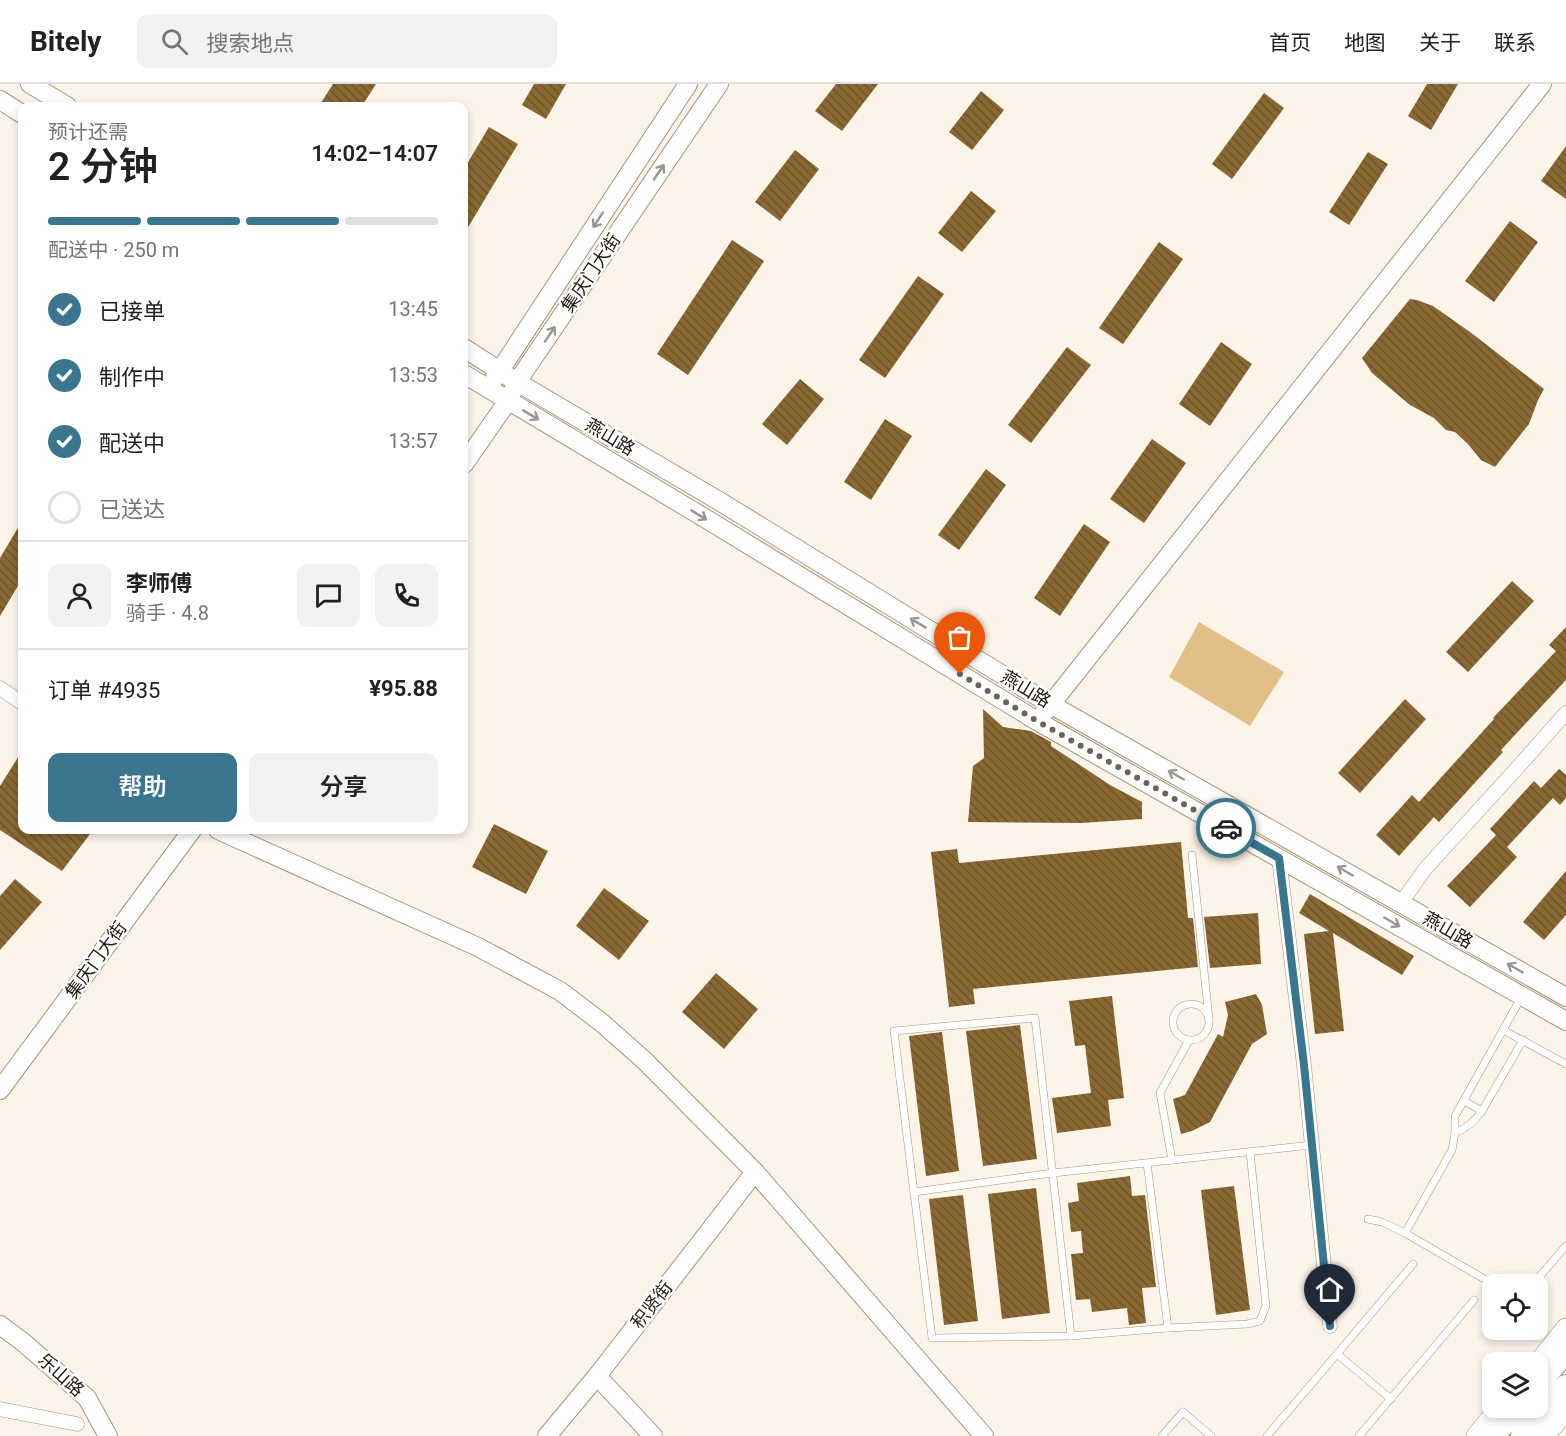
<!DOCTYPE html>
<html lang="zh">
<head>
<meta charset="utf-8">
<style>
  body { margin:0; font-family:Roboto,"Noto Sans SC",sans-serif; background:#f2f2f2; color:#222; height:100vh; display:flex; flex-direction:column; font-size:22px; white-space:nowrap }
  * { box-sizing:border-box; margin:0 }
  p { font-size:20px; color:#767676 }
  .icon { flex:none; width:33px; height:33px; fill:none; stroke:currentColor; stroke-width:2; stroke-linecap:round; stroke-linejoin:round }
  .map { position:relative; flex:1; overflow:hidden }
  .details { position:absolute; left:18px; top:18px; width:450px; height:732px; display:flex; flex-direction:column; background:#fff; border-radius:12px; box-shadow:0 3px 9px #0003 }
  .details>* { flex:none }
  .tools { position:absolute; left:1482px; top:1190px; display:grid; gap:12px }
  .tools a { display:grid; place-items:center; width:66px; height:66px; border-radius:12px; background:#fff; box-shadow:0 3px 9px #0003; font-size:30px }
  .pin { position:absolute; display:grid; place-items:center; width:51px; height:51px; color:#fff; margin:-62px -26px; border-radius:50% 50% 50% 0; rotate:-45deg; box-shadow:0 0 6px #0007 }
  .pin .icon { rotate:45deg }
  .courier { position:absolute; display:grid; place-items:center; width:60px; height:60px; margin:-30px; border:4px solid #3b768e; border-radius:50%; background:#fff; color:#222; box-shadow:0 2px 8px #0007 }
  .head em { font-style:normal; font-weight:600 }
  .head div { display:flex; flex-direction:column-reverse }
  .head { display:flex; align-items:center; justify-content:space-between; height:102px; padding:0 30px }
  h1 { font-size:39px; font-weight:600; line-height:45px }
  .bar { display:grid; grid-template-columns:repeat(4,1fr); gap:9px 6px; align-content:center; height:72px; padding:0 30px }
  .bar i { height:8px; border-radius:4px; background:#e0e0e0 }
  .bar .on { background:#3b768e }
  .bar p { grid-column:span 4 }
  .line { display:flex; align-items:center; gap:15px; padding:0 30px; border-top:2px solid #e0e0e0 }
  .line div { flex:1 }
  .round { display:grid; place-items:center; flex:none; width:63px; height:63px; border-radius:12px; background:#f2f2f2 }
  ol { padding:0 30px; list-style:none }
  li { display:flex; align-items:center; gap:18px; height:66px }
  li p { margin-inline-start:auto }
  li .icon { padding:6px; border-radius:50%; background:#3b768e; color:#fff; stroke-width:4 }
  li:last-child { color:#767676 }
  li i { width:33px; height:33px; border:3px solid #e0e0e0; border-radius:50% }
  .action { display:flex; gap:12px; margin-top:auto; padding:12px 30px }
  .action a { flex:1; height:69px; border-radius:12px; background:#3b768e; color:#fff; font-size:24px; font-weight:600; line-height:69px; text-align:center }
  .action a+a { background:#f2f2f2; color:#222 }
  header { display:flex; align-items:center; gap:36px; box-sizing:border-box; height:84px; padding:0 30px; background:#fff; border-bottom:2px solid #e0e0e0 }
  header strong { font-size:28px }
  nav { display:flex; gap:33px; margin-inline-start:auto; font-size:21px }
  .search { width:420px; height:54px; background:#f2f2f2; display:flex; align-items:center; gap:15px; box-sizing:border-box; padding:0 21px; border-radius:12px; color:#767676; font-size:22px }
  .map>svg:first-child { display:block }
  .green { fill:#e2bf89 }
  .building { fill:url(#building-back-hatch) }
  .lines { fill:none; stroke-linecap:round; stroke-linejoin:round }
  .lane-casing { stroke:#a69479; stroke-width:8 }
  .street-casing { stroke:#a69479; stroke-width:15 }
  .secondary-casing { stroke:#a69479; stroke-width:20 }
  .primary-casing { stroke:#a69479; stroke-width:22 }
  .highway-casing { stroke:#a69479; stroke-width:26 }
  .lane { stroke:#fff; stroke-width:7 }
  .street { stroke:#fff; stroke-width:14 }
  .secondary { stroke:#fff; stroke-width:18 }
  .primary { stroke:#fff; stroke-width:21 }
  .highway { stroke:#fff; stroke-width:24 }
  .oneway { stroke:#9a9792 }
  .done { stroke:#6c645a; stroke-width:6; stroke-dasharray:0 10.8 }
  .route { stroke:#3b768e; stroke-width:8 }
  .labels { text-anchor:middle; stroke-width:5; stroke-linejoin:round; paint-order:stroke }
  .street-label { font-size:18px; fill:#1e170d; stroke:#fff }
</style>
</head>
<body>
<header>
<strong>Bitely</strong>
<div class="search"><svg class="icon" aria-label="search" viewBox="0 0 24 24"><circle cx="10" cy="10" r="6"/><path d="M15 15l6 6"/></svg>搜索地点</div>
<nav><a>首页</a><a>地图</a><a>关于</a><a>联系</a></nav>
</header>
<div class="map">
<svg width="1566" height="1352" viewBox="0 0 1566 1352">
  <defs>
    <pattern id="building-back-hatch" width="6" height="6" patternUnits="userSpaceOnUse" patternTransform="scale(1.5)"><rect width="6" height="6" fill="#896833"/><path d="M-1 5l2 2M0 0l6 6M5-1l2 2" fill="none" stroke="#6f552a"/></pattern>
  </defs>
  <rect width="100%" height="100%" fill="#fcf4e9"/>
  <path class="green" d="M1199,538L1284,588L1250,642L1169,593Z"/>
  <g class="building">
    <path d="M333,0H376L362,22H319Z"/>
    <path d="M534,0H566L546,35L522,21Z"/>
    <path d="M836,0H878L842,47L815,27Z"/>
    <path d="M1427,0H1458L1431,46L1408,32Z"/>
    <path d="M981,7L1004,26L972,66L949,48Z"/>
    <path d="M1264,9L1284,24L1232,95L1212,80Z"/>
    <path d="M489,43L518,60L464,150V85Z"/>
    <path d="M1566,62V115L1541,97Z"/>
    <path d="M795,66L819,85L780,137L755,118Z"/>
    <path d="M1368,68L1388,80L1349,141L1329,128Z"/>
    <path d="M971,107L996,127L962,168L938,149Z"/>
    <path d="M1510,137L1538,158L1494,218L1465,197Z"/>
    <path d="M732,156L764,177L688,291L657,270Z"/>
    <path d="M1159,158L1183,175L1123,260L1099,244Z"/>
    <path d="M918,192L944,210L885,294L859,276Z"/>
    <path d="M1410,215L1417,216L1433,222L1470,248L1544,305L1538,316L1529,340L1495,383L1481,376L1468,360L1455,348L1446,346L1434,334L1410,321L1372,289L1362,274Z"/>
    <path d="M1221,258L1252,280L1210,342L1179,320Z"/>
    <path d="M1067,263L1091,281L1031,359L1008,341Z"/>
    <path d="M800,295L824,315L787,361L762,340Z"/>
    <path d="M885,335L912,352L871,416L844,398Z"/>
    <path d="M1152,355L1186,379L1144,439L1110,415Z"/>
    <path d="M986,385L1006,401L959,466L938,451Z"/>
    <path d="M22,437V495L0,532V474Z"/>
    <path d="M1084,440L1110,458L1060,532L1034,514Z"/>
    <path d="M1512,497L1534,517L1468,588L1446,568Z"/>
    <path d="M1566,543V596L1501,666L1503,668L1439,738L1434,733L1399,772L1376,751L1412,711L1419,718L1494,635L1493,634L1556,567L1549,561Z"/>
    <path d="M1405,615L1426,635L1360,709L1338,689Z"/>
    <path d="M983,625L1003,643L1031,647L1051,658V662L1110,701L1142,718V735L1081,739L968,738L973,682L984,674Z"/>
    <path d="M22,667V746H93L62,787L0,746V702Z"/>
    <path d="M1559,685L1566,691V714L1560,721L1553,714L1507,763L1517,773L1470,823L1447,802L1496,751L1490,745L1534,697L1541,704Z"/>
    <path d="M494,740L548,767L526,810L472,783Z"/>
    <path d="M1181,758L1188,834H1193L1198,883L973,905L975,920L949,923L931,768L957,765L959,779Z"/>
    <path d="M1566,787V831L1544,856L1523,838Z"/>
    <path d="M15,795L42,818L0,866V812Z"/>
    <path d="M604,804L649,837L619,876L576,842Z"/>
    <path d="M1310,810L1414,872L1402,891L1333,849L1344,947L1315,950L1304,850L1329,847L1299,829Z"/>
    <path d="M1258,829L1261,880L1210,884L1204,833Z"/>
    <path d="M716,889L758,925L724,965L682,928Z"/>
    <path d="M1256,910L1262,921L1267,950L1252,960L1210,1038L1192,1047L1181,1050L1173,1015L1185,1011L1218,950L1223,953L1228,931L1225,918Z"/>
    <path d="M1112,912L1124,1014L1108,1016L1111,1042L1057,1049L1052,1014L1091,1009L1085,961L1075,962L1069,917Z"/>
    <path d="M1020,941L1037,1075L983,1082L966,947Z"/>
    <path d="M942,948L959,1087L926,1092L909,952Z"/>
    <path d="M1130,1092L1132,1112L1145,1111L1156,1203L1142,1204L1146,1239L1129,1241L1127,1224L1092,1228L1090,1215L1076,1216L1071,1170L1083,1169L1081,1147L1071,1148L1068,1119L1079,1117L1077,1099Z"/>
    <path d="M1234,1102L1250,1226L1216,1231L1201,1106Z"/>
    <path d="M1036,1104L1050,1229L1002,1235L988,1110Z"/>
    <path d="M963,1111L978,1237L944,1241L929,1115Z"/>
  </g>
  <g class="lines">
    <g class="lane-casing">
      <g id="lane">
        <path d="M1192,771L1209,935"/>
        <circle cx="1191" cy="938" r="18"/>
        <path d="M1035,934L1071,1252L932,1254L894,947Z"/>
        <path d="M1503,946L1566,980"/>
        <path d="M1464,1017L1482,1027L1523,956"/>
        <path d="M1455,1049C1467,1044 1474,1038 1482,1027"/>
        <path d="M1172,1076L1160,1009L1189,956"/>
        <path d="M1147,1079L1168,1244"/>
        <path d="M914,1108L1053,1089L1312,1061"/>
        <path d="M1368,1135L1382,1138L1405,1149"/>
        <path d="M1493,1200L1405,1149L1452,1066L1455,1049V1032L1522,912"/>
        <path d="M1533,1200L1566,1162"/>
        <path d="M1071,1252L1168,1244L1247,1240L1260,1237L1266,1222L1250,1068"/>
        <path d="M1337,1270L1413,1180"/>
        <path d="M1162,1352L1183,1328L1211,1352"/>
        <path d="M1267,1352L1337,1270L1391,1315"/>
        <path d="M1359,1352L1474,1216"/>
      </g>
    </g>
    <g class="street-casing">
      <g id="street">
        <path d="M0,604L22,619"/>
        <path d="M1279,774L1304,981L1330,1242"/>
        <path d="M1401,819L1425,785L1519,682L1566,629"/>
        <path d="M0,1325L77,1340"/>
      </g>
    </g>
    <g class="secondary-casing">
      <g id="secondary">
        <path d="M30,0L67,22"/>
        <path d="M0,16L22,30"/>
        <path d="M464,264L517,298L719,417L1050,620L1566,913"/>
        <path d="M464,290L708,436L1037,637L1566,937"/>
        <path d="M495,294L688,0"/>
        <path d="M464,380L508,317L517,298L719,0"/>
        <path d="M1044,629L1542,0"/>
        <path d="M218,746L478,863L560,907L602,939L645,977L755,1088L984,1352"/>
        <path d="M0,1006L192,746"/>
        <path d="M0,1241L23,1258L87,1314L108,1352"/>
        <path d="M597,1292L653,1352"/>
        <path d="M547,1352L597,1292L755,1088"/>
      </g>
    </g>
    <g class="primary-casing">
      <g id="primary">
        <path d="M1538,1280L1566,1245"/>
        <path d="M1477,1352L1501,1323"/>
        <path d="M1543,1352L1566,1326"/>
      </g>
    </g>
    <g class="highway-casing">
      <g id="highway">
        <path d="M1538,1299L1566,1266"/>
        <path d="M1492,1352L1517,1323"/>
        <path d="M1523,1352L1566,1303"/>
      </g>
    </g>
    <use href="#lane" class="lane"/>
    <use href="#street" class="street"/>
    <use href="#secondary" class="secondary"/>
    <use href="#primary" class="primary"/>
    <use href="#highway" class="highway"/>
  </g>
  <defs><path id="oneway-shaft" d="M-6 0H5M1.5-3L5.5 0L1.5 3" fill="none" stroke-width="1.6" stroke-linecap="round" stroke-linejoin="round" transform="scale(1.5)"/></defs>
  <g class="oneway">
    <use href="#oneway-shaft" transform="translate(659 88) rotate(-56)"/>
    <use href="#oneway-shaft" transform="translate(598 136) rotate(123)"/>
    <use href="#oneway-shaft" transform="translate(550 250) rotate(-56)"/>
    <use href="#oneway-shaft" transform="translate(531 331) rotate(31)"/>
    <use href="#oneway-shaft" transform="translate(699 431) rotate(31)"/>
    <use href="#oneway-shaft" transform="translate(918 539) rotate(-149)"/>
    <use href="#oneway-shaft" transform="translate(1176 691) rotate(-150)"/>
    <use href="#oneway-shaft" transform="translate(1345 787) rotate(-150)"/>
    <use href="#oneway-shaft" transform="translate(1392 838) rotate(30)"/>
    <use href="#oneway-shaft" transform="translate(1515 884) rotate(-150)"/>
  </g>
  <g class="lines">
    <path class="done" d="M960,590L1037,637L1226,744"/>
    <path class="route" d="M1226,744L1279,774L1304,981L1330,1242"/>
  </g>
  <g class="labels">
    <g class="street-label">
      <text transform="translate(591 189) rotate(-56)" y="6">集庆门大街</text>
      <text transform="translate(610 353) rotate(31)" y="6">燕山路</text>
      <text transform="translate(1026 605) rotate(31)" y="6">燕山路</text>
      <text transform="translate(1448 846) rotate(30)" y="6">燕山路</text>
      <text transform="translate(96 876) rotate(-54)" y="6">集庆门大街</text>
      <text transform="translate(652 1221) rotate(-52)" y="6">积贤街</text>
      <text transform="translate(61 1291) rotate(42)" y="6">乐山路</text>
    </g>
  </g>
</svg>
<div class="tools">
<a><svg class="icon" aria-label="locate" viewBox="0 0 24 24"><circle cx="12" cy="12" r="6"/><path d="M12 2v4M12 18v4M2 12h4M18 12h4"/></svg></a>
<a><svg class="icon" aria-label="layers" viewBox="0 0 24 24"><path d="M12 4l9 5-9 5-9-5zM3 14l9 5 9-5"/></svg></a>
</div>
<div class="pin" style="left:960px;top:590px;background:#ea580c"><svg class="icon" aria-label="bag" viewBox="0 0 24 24"><path d="M5 8h14l-1 12H6zM9 8a3 3 0 0 1 6 0"/></svg></div>
<div class="pin" style="left:1330px;top:1242px;background:#1f2937"><svg class="icon" aria-label="home" viewBox="0 0 24 24"><path d="M3 11l9-7 9 7M6 9v11h12V9"/></svg></div>
<div class="courier" style="left:1226px;top:744px"><svg class="icon" aria-label="car" viewBox="0 0 24 24"><path d="M5 17H2v-5l4-1 3-4h7l3 4 3 1v5h-3M9 17h6M6 11h13"/><circle cx="7" cy="17" r="2"/><circle cx="17" cy="17" r="2"/></svg></div>
<section class="details">
<div class="head"><div><h1>2 分钟</h1><p>预计还需</p></div><em>14:02–14:07</em></div>
<div class="bar"><i class="on"></i><i class="on"></i><i class="on"></i><i></i><p>配送中 · 250 m</p></div>
<ol>
<li><svg class="icon" aria-label="check" viewBox="0 0 24 24"><path d="M5 12l5 5 9-10"/></svg>已接单<p>13:45</p></li>
<li><svg class="icon" aria-label="check" viewBox="0 0 24 24"><path d="M5 12l5 5 9-10"/></svg>制作中<p>13:53</p></li>
<li><svg class="icon" aria-label="check" viewBox="0 0 24 24"><path d="M5 12l5 5 9-10"/></svg>配送中<p>13:57</p></li>
<li><i></i>已送达</li>
</ol>
<div class="line" style="height:108px"><a class="round"><svg class="icon" aria-label="person" viewBox="0 0 24 24"><circle cx="12" cy="8" r="4"/><path d="M4 21q1-7 8-7t8 7"/></svg></a><div><b>李师傅</b><p>骑手 · 4.8</p></div><a class="round"><svg class="icon" aria-label="chat" viewBox="0 0 24 24"><path d="M4 5h16v11H9l-5 4z"/></svg></a><a class="round"><svg class="icon" aria-label="phone" viewBox="0 0 24 24"><path d="M5 4h4l2 5-3 2q2 4 5 5l2-3 5 2v4C11 20 4 13 5 4z"/></svg></a></div>
<div class="line" style="height:78px"><div>订单 #4935</div><b>¥95.88</b></div>
<div class="action"><a>帮助</a><a>分享</a></div>
</section>
</div>
</body>
</html>
